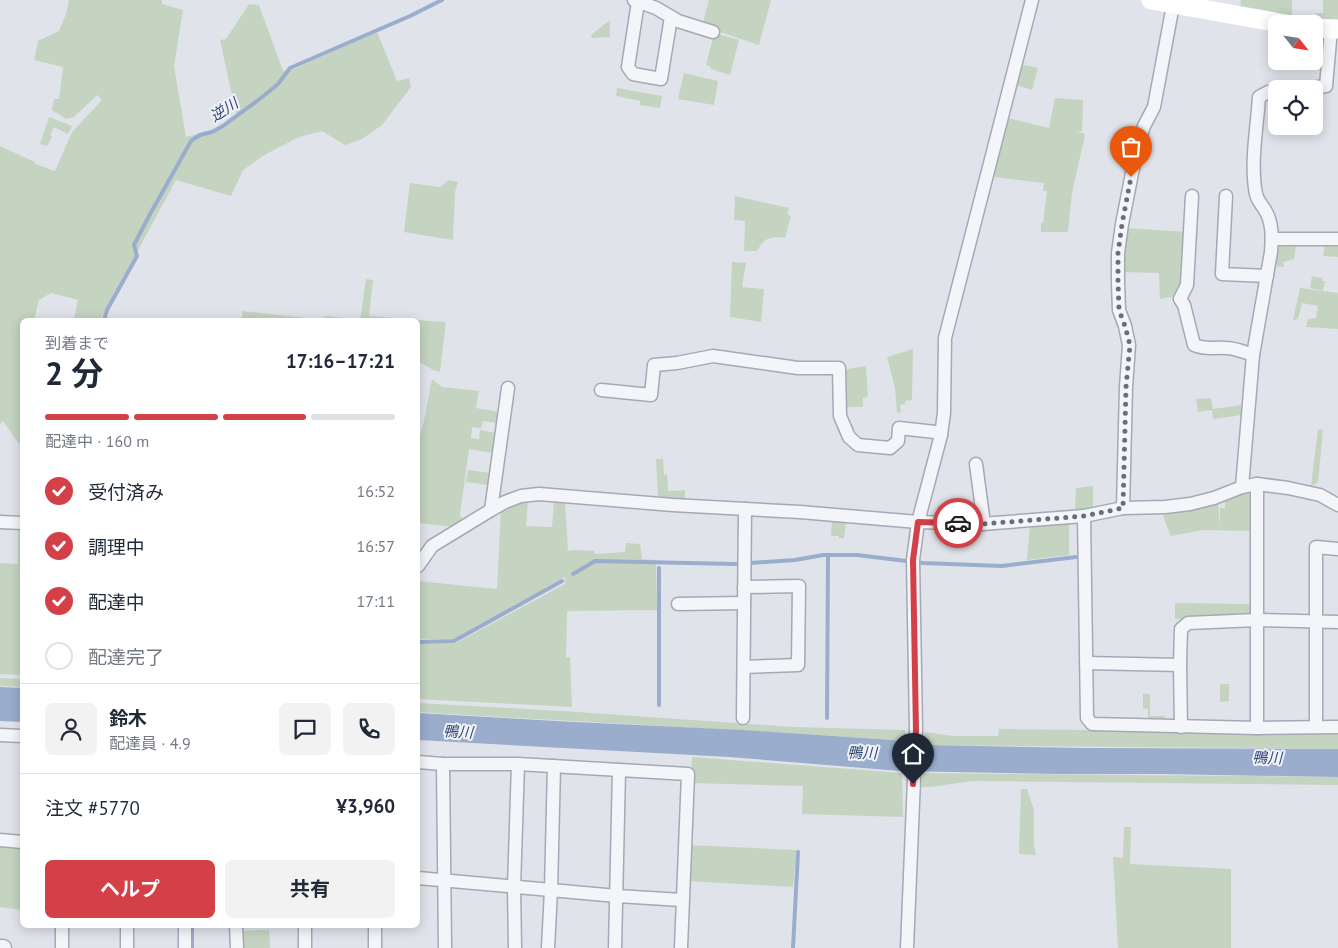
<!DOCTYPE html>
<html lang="ja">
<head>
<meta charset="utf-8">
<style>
  body { margin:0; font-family:"PT Sans","Noto Sans JP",sans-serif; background:#f2f2f3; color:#1f2937; height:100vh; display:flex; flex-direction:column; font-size:19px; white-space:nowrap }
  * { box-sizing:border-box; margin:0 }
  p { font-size:16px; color:#747a83 }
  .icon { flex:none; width:28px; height:28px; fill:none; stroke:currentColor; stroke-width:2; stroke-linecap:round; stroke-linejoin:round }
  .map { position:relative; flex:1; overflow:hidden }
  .sheet { position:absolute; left:20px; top:318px; width:400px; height:610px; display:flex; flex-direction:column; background:#fff; border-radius:8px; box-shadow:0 2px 12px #0003 }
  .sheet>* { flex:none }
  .needle { width:32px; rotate:120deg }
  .tools { position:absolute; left:1268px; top:15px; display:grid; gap:10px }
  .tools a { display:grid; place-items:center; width:55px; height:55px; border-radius:8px; background:#fff; box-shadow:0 2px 12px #0003; font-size:25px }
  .pin { position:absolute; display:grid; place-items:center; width:42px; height:42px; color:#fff; margin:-51px -21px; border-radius:50% 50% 50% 0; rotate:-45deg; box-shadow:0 0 5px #0007 }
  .pin .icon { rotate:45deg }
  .courier { position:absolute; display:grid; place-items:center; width:50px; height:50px; margin:-25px; border:4px solid #d44047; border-radius:50%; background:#fff; color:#222; box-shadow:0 1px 6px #0007 }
  .overview em { font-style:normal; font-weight:700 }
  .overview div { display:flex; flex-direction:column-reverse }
  .overview { display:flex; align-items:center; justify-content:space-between; height:85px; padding:0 25px }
  h1 { font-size:32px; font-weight:700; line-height:38px }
  .bar { display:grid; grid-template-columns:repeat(4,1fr); gap:8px 5px; align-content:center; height:60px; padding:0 25px }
  .bar i { height:6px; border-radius:4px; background:#e0e1e3 }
  .bar .on { background:#d44047 }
  .bar p { grid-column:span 4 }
  .line { display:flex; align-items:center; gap:12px; padding:0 25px; border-top:1px solid #e0e1e3 }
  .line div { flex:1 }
  .round { display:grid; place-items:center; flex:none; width:52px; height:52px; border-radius:8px; background:#f2f2f3 }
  ol { padding:0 25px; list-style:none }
  li { display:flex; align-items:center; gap:15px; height:55px }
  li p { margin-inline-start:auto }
  li .icon { padding:5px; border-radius:50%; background:#d44047; color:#fff; stroke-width:4 }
  li:last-child { color:#747a83 }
  li i { width:28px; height:28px; border:2px solid #e0e1e3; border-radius:50% }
  .primary-button { display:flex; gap:10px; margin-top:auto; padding:10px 25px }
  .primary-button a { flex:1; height:58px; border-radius:8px; background:#d44047; color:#fff; font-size:20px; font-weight:700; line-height:58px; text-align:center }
  .primary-button a+a { background:#f2f2f3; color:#1f2937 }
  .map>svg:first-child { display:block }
  .green { fill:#c4d4c1 }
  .water { fill:#9aadcc }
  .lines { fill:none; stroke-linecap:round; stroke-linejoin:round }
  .stream { stroke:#9aadcc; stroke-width:4 }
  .minor-casing { stroke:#a5a9b4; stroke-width:15 }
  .tertiary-casing { stroke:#a5a9b4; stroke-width:19 }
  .minor { stroke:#f3f5f8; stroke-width:12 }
  .tertiary { stroke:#f3f5f8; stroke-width:16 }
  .secondary { stroke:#fff; stroke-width:19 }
  .done { stroke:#686e7d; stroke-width:5; stroke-dasharray:0 9 }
  .route { stroke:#d44047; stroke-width:6 }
  .labels { text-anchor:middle; stroke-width:4; stroke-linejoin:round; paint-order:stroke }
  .water-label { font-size:15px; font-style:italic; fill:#304978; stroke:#f0f2f7 }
</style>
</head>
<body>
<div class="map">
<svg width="1338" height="948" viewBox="0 0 1338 948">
  <rect width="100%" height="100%" fill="#e0e3ea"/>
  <g class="green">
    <path d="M69,0H162V4L183,10L174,66L186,137L215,129L236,114L220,40L226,39L249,4L259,5L283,71L294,69L377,32L397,81L409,78L411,87L382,125L362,139L345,145L322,131L299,137L266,154L243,170L231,196L176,180L100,320H79L74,319L78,300L51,293L39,300L34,320H22V448L3,421L0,424V146L35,162V164L55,171L72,132L102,100L97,95L74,117L66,119L52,110L54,99H59L63,67L34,60L38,41L59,31L66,14Z"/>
    <path d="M709,0H771L759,45L702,26Z"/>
    <path d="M1241,0H1292V19L1240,11Z"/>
    <path d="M1323,0H1338V22H1316V13H1323Z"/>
    <path d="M610,20V37L592,38L591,35Z"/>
    <path d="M714,33L739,40L730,75L711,69V67L706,65Z"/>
    <path d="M1021,64L1038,68L1032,90L1016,85Z"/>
    <path d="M684,73L718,81L714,105L678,99Z"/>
    <path d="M617,88L662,96L660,108L640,105V101L616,96Z"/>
    <path d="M1055,98L1083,100L1082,131H1074L1081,132L1085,135L1072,193L1068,232H1041V223H1043L1047,191H1043L1044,183L994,177L1008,118L1049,128Z"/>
    <path d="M49,117L72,126L68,134L54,127L50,135L52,136L47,146L40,144Z"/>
    <path d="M449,180L458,182L455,192L453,240L404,232L410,183L440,187Z"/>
    <path d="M735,196L789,208L787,214L791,216L785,238C770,236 764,238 757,251H744L745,221L734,220Z"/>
    <path d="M1125,228L1186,232L1182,290L1176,296L1160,299L1159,273L1122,272Z"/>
    <path d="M1325,245H1338V257L1323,256Z"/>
    <path d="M1280,246H1296L1294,259L1283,262L1284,267L1274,266L1278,247Z"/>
    <path d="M732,262L746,263L742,287L764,289L761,322L730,317Z"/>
    <path d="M1312,276L1322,278V281H1325L1323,291L1310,288Z"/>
    <path d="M366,279L373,280L369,316L414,320H242V311L324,320L325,316L360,320Z"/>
    <path d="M1300,288L1338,293V329L1306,327L1308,319L1316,318L1318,306L1302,303L1298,319L1293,320Z"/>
    <path d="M418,320L446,322L440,372L433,370L418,361Z"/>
    <path d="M913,349L912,398H905H912V400L905,401V404L900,405L901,412L897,413L895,388L887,357Z"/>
    <path d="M866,366L868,397L863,398V407H844V374L848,369Z"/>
    <path d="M432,379L442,387L479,391L476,408L499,412L497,423L483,421L481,428L472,427L471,438L479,439L480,430L496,433L493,453L469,449L460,515L462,519L453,527L418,523V443L424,421Z"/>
    <path d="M1211,398L1213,409L1242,405L1241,415L1213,419L1212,410L1198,412L1196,399Z"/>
    <path d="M1318,429L1323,430L1318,482L1312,486H1311Z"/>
    <path d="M656,459H663L664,475L667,474L668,491L685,490V500H677L658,496Z"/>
    <path d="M468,470L490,473L488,485L466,482Z"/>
    <path d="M1093,486V509L1075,512L1076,488Z"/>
    <path d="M1247,490L1254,491L1252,531L1203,530L1171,536L1164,519L1163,511H1183L1218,502L1220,526V508H1225V501Z"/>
    <path d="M519,501H528L526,526L552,527L554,502L565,503L568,551L573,550L594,551L595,554L625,552L626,543L640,544L642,559L656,560L657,610L567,611L566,657H570L572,707L418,699V644L456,643L565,584V577L454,639H418V581L497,589L501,509Z"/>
    <path d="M832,520L846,522L844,538H839V536H831Z"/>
    <path d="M1069,522V555L1027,560L1030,525Z"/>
    <path d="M18,526H22V675L0,674V563L18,564Z"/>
    <path d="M1175,603L1251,604L1252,617L1175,619Z"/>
    <path d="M0,678L22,679V687L0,686Z"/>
    <path d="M1220,684H1229V701L1220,702Z"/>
    <path d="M1143,694H1150V716H1165V717L1163,719L1148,718V709L1143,708Z"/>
    <path d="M418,703L563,711L793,727L905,730V741L894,740C736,729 576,722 418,712Z"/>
    <path d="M999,729L1338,733V749L924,745L925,732L953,736H998Z"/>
    <path d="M692,757L902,773L903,817L802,814L803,786L691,783Z"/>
    <path d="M923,773L1338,777V785L972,781L931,787H921Z"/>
    <path d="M1021,789H1027L1034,810V847L1036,855L1019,854Z"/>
    <path d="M1124,827H1131L1130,864L1231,869V948H1118L1113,857L1123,858Z"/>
    <path d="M688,845L796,850L793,887L686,881Z"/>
    <path d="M0,846L22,848V910L0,907Z"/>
    <path d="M269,930L270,948H242V931Z"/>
  </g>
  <g class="water">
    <path d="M0,687L22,688V722L0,721Z"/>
    <path d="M418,713L575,722L742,730L893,740L924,745L1084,748L1338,749V777L1161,774H1056L900,771L729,757L418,740Z"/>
  </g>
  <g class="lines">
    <g class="stream">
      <path d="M104,320L107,310L137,256L134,245L149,216L191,141L200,135L212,132L223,126L261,98L278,84L290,68L410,16L442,0"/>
      <path d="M659,568V705"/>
      <path d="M573,574L595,561L735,564L795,560L823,555H857L923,563L1002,566L1076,557"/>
      <path d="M418,642L454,641L562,581"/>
      <path d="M827,718L828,555"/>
      <path d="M192,948V925"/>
      <path d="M793,948L798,852"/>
    </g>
    <g class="minor-casing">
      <g id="minor">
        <path d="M634,0L656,8L678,21L713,32"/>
        <path d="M638,2L628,67L633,74L661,79L671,17"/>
        <path d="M1303,89L1326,86L1331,29"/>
        <path d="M1192,196L1187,285L1180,299L1184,305L1194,345C1206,350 1213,347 1226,348C1235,348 1244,352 1253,355"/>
        <path d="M1226,196L1222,274L1267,276"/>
        <path d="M1272,239H1338"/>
        <path d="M601,390L651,395L654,365L677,363L713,356L798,368H839L840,416L849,437L858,445L890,448L898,441L899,428L935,432L941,435"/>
        <path d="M976,464L984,524"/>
        <path d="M1242,487L1253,355L1271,252C1272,238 1273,223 1265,210C1262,205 1257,200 1256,194C1250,164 1257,128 1259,97L1268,92H1276"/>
        <path d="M1123,508L1126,387L1129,345L1125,326L1119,310L1118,282V253L1122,224L1137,148L1144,126L1154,107L1173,5L1175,0"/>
        <path d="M491,510L508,388"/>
        <path d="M1084,516L1087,718L1092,724L1257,728L1338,727"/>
        <path d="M0,522L22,523"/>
        <path d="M418,566L432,546L491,510L505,502L521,496L539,494L673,505L800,512L918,522L982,524L1084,516L1123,508L1165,507L1190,504L1214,498L1242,487L1257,484L1288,488L1320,495L1338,505"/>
        <path d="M678,604L744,603"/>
        <path d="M1086,663L1180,665"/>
        <path d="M744,667L798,665L799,586L744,587"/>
        <path d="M743,718L745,509"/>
        <path d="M1181,727L1180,665L1181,629L1188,623L1257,620L1338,622"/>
        <path d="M1316,727V547L1338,549"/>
        <path d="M1257,728V484"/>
        <path d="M0,735L22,736"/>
        <path d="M418,762L443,764H518L688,774L681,948"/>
        <path d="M443,764L445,948"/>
        <path d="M0,840L22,842"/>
        <path d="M418,878L617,896L682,900"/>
        <path d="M62,925V948"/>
        <path d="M185,925V948"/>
        <path d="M236,925L237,948"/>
        <path d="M305,925V948"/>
        <path d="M375,925V948"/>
        <path d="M127,948V925"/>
        <path d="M515,948L514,887L518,764"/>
        <path d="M548,948L551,890L554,766"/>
        <path d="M615,948L619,770"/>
        <path d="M907,948L916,731L913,560L918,522L941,435L944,413L945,338L1032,0"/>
      </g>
    </g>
    <g class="tertiary-casing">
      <path id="tertiary" d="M0,948H3"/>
    </g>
    <use href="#minor" class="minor"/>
    <use href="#tertiary" class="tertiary"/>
    <g class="secondary">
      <path d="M1151,0L1286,24"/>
      <path d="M1314,28L1338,29"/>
    </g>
  </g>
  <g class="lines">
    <path class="done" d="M958,523L982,524L1084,516L1123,508L1126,387L1130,345L1125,326L1119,310L1118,282V253L1122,224L1131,177"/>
    <path class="route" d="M913,784L916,731L913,560L918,522L958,523"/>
  </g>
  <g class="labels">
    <g class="water-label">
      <text transform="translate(224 110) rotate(-33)" y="5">逆川</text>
      <text transform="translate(458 732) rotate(3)" y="5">鴨川</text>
      <text transform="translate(862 753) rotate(1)" y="5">鴨川</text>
      <text transform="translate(1267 758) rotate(1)" y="5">鴨川</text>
    </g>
  </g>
</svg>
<div class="tools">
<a><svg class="needle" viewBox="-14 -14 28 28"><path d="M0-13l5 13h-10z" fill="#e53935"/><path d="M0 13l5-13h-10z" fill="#747a83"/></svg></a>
<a><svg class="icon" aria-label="locate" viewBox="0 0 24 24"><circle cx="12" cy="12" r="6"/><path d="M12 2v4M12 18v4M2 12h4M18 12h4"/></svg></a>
</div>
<div class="pin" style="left:1131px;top:177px;background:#ea580c"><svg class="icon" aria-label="bag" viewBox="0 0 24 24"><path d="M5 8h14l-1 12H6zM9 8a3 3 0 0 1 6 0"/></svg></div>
<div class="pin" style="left:913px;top:784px;background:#1f2937"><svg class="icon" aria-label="home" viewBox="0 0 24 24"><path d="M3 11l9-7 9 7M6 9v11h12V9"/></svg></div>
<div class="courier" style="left:958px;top:523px"><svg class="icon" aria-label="car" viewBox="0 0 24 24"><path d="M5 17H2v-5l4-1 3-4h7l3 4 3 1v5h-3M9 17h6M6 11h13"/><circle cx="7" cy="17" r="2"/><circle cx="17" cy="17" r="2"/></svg></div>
<section class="sheet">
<div class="overview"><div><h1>2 分</h1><p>到着まで</p></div><em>17:16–17:21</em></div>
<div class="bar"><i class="on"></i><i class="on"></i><i class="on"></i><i></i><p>配達中 · 160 m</p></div>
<ol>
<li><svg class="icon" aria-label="check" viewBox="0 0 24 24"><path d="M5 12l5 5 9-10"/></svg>受付済み<p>16:52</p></li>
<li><svg class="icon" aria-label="check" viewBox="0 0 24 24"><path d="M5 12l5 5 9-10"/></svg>調理中<p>16:57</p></li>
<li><svg class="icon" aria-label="check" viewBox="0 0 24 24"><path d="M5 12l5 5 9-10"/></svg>配達中<p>17:11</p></li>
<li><i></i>配達完了</li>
</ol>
<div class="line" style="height:90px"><a class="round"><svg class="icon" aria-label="person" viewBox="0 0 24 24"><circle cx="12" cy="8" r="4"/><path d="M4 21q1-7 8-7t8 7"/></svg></a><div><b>鈴木</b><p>配達員 · 4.9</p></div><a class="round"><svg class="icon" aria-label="chat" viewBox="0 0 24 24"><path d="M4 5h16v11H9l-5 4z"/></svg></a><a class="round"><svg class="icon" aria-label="phone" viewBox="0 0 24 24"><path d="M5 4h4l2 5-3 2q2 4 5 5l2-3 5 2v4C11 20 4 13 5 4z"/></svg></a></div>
<div class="line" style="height:65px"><div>注文 #5770</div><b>¥3,960</b></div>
<div class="primary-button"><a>ヘルプ</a><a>共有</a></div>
</section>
</div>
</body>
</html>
